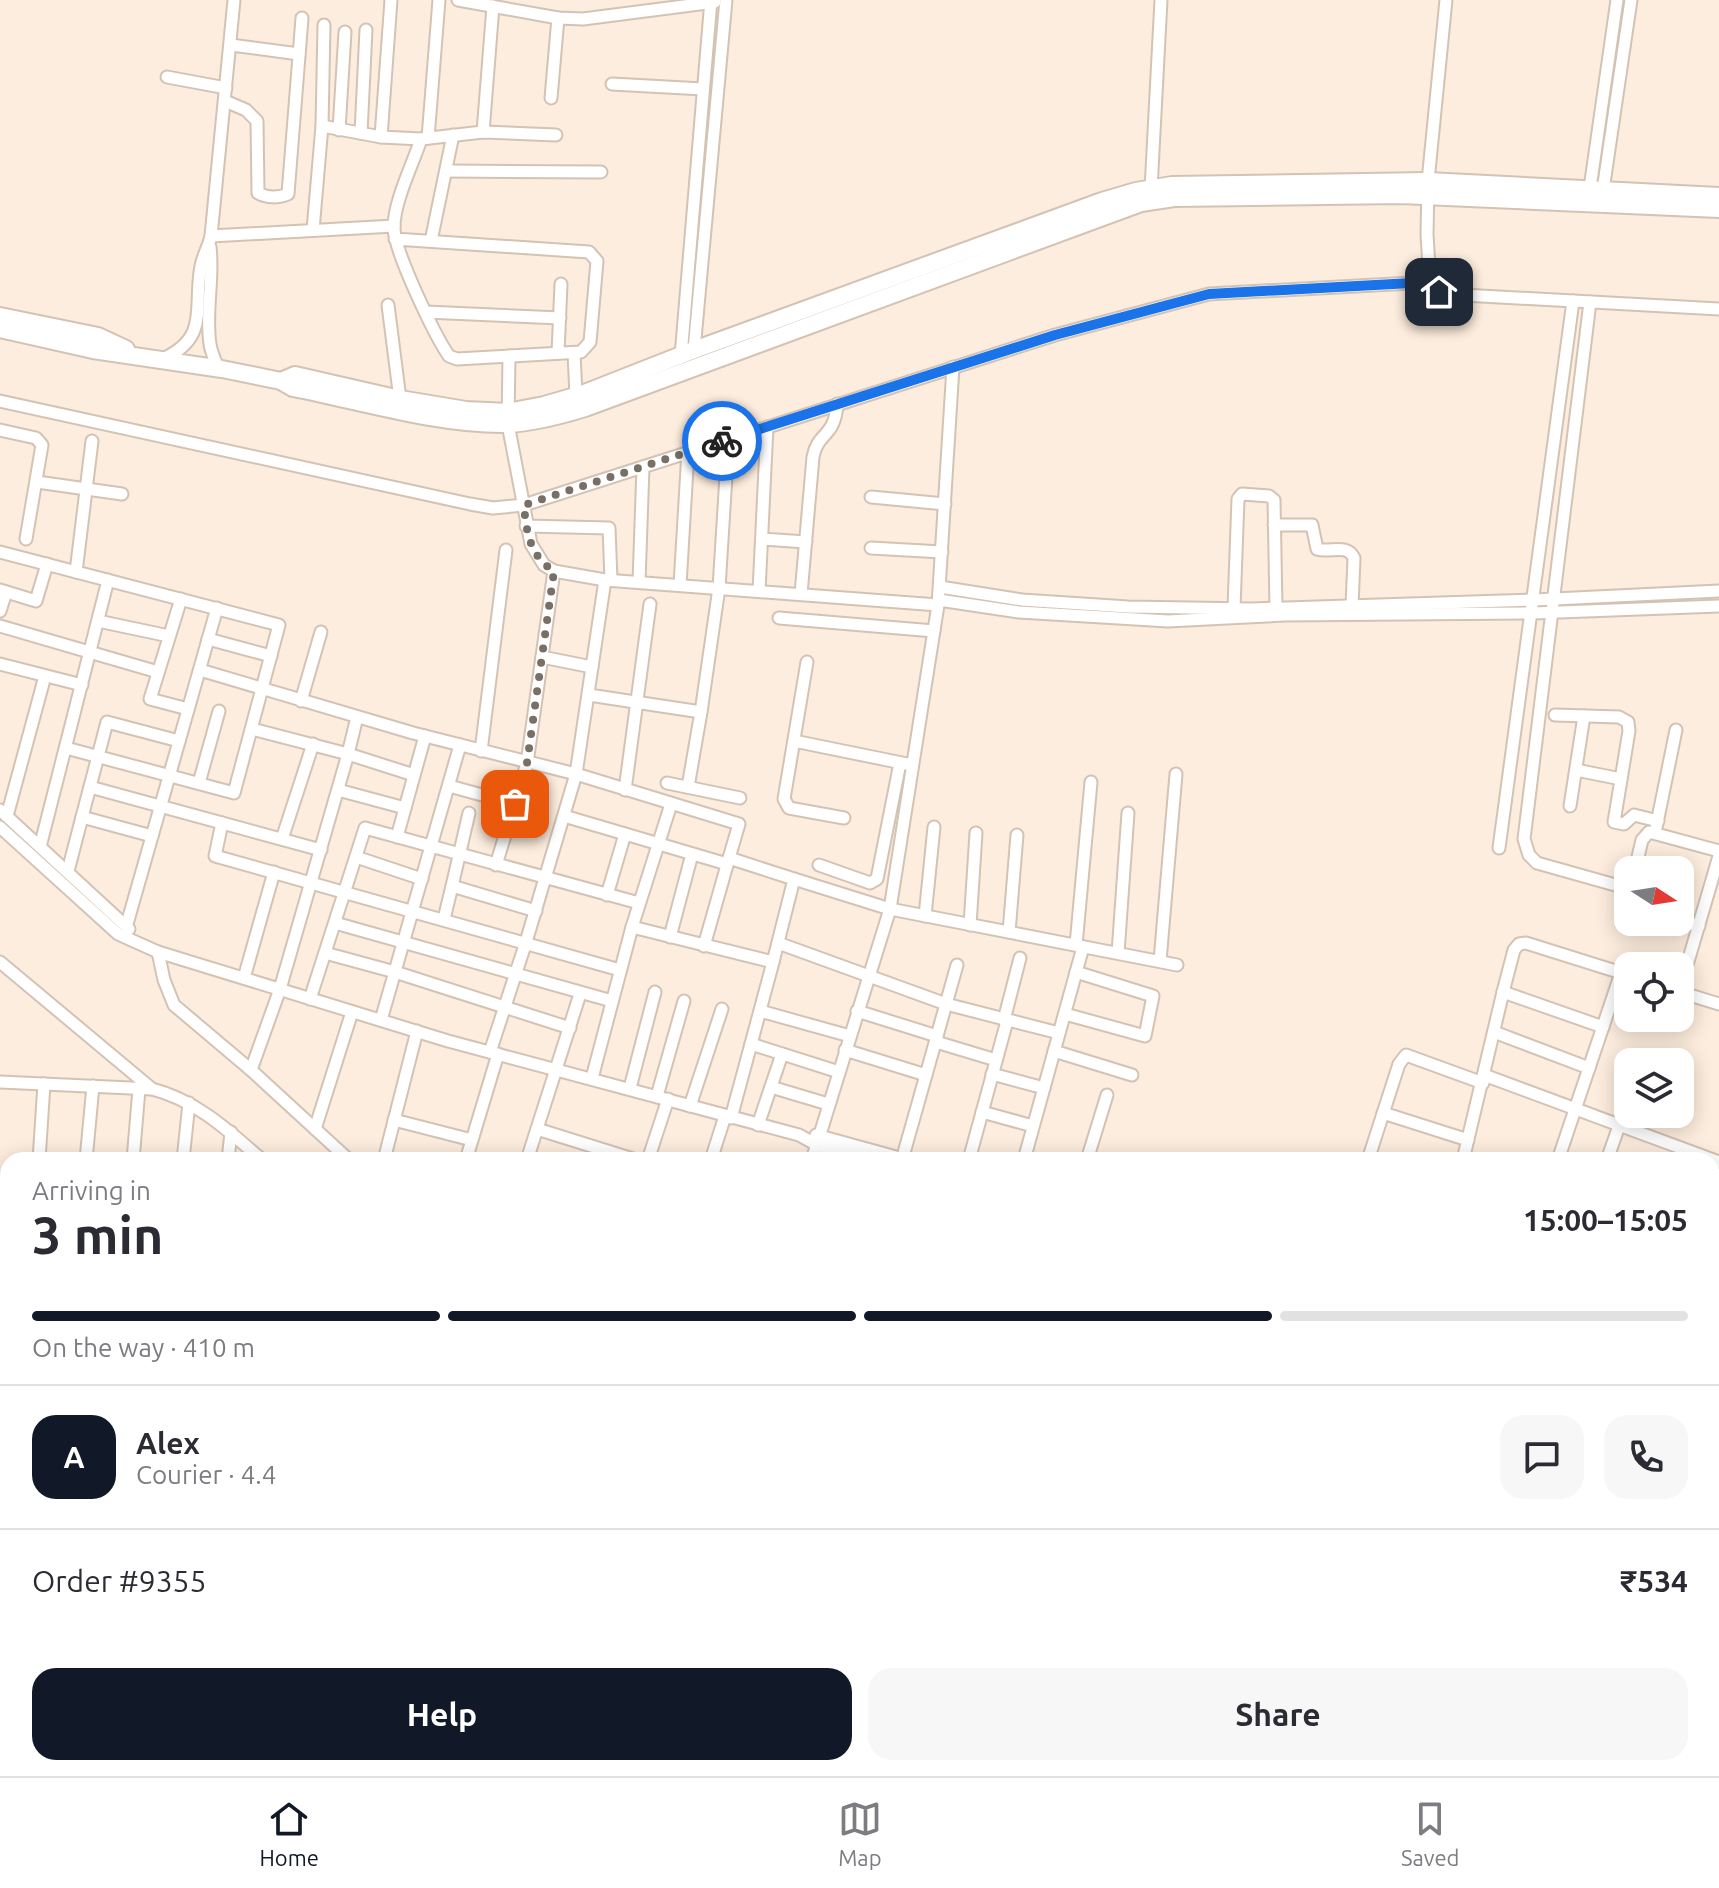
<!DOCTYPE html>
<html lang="en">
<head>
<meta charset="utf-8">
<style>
  body { margin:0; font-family:Ubuntu,sans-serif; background:#f7f7f7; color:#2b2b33; height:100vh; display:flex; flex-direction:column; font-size:30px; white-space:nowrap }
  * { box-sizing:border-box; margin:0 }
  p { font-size:26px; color:#7c7c81 }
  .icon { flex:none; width:44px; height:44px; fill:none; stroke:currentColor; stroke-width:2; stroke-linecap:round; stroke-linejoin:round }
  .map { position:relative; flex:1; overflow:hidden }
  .sheet { position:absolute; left:0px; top:1152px; width:1720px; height:624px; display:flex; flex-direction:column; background:#fff; border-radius:24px 24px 0 0; box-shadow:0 4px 20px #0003 }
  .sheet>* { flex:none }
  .needle { width:52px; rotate:102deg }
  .tools { position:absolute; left:1614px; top:856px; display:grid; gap:16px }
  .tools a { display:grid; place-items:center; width:80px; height:80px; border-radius:16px; background:#fff; box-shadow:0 4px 20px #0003; font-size:40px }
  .pin { position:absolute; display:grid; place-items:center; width:68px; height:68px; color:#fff; margin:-34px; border-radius:16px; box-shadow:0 4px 12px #0006 }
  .courier { position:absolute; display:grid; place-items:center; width:80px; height:80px; margin:-40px; border:6px solid #1a73e8; border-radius:50%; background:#fff; color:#222; box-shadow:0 2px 10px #0007 }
  .head em { font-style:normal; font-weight:700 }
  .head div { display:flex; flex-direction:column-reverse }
  .head { display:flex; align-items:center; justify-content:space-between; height:136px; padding:0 32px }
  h1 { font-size:52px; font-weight:700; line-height:60px }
  .bar { display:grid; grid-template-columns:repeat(4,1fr); gap:12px 8px; align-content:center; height:96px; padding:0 32px }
  .bar i { height:10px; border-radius:6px; background:#e1e1e2 }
  .bar .active { background:#111827 }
  .bar p { grid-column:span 4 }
  .line { display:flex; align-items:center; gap:20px; padding:0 32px; border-top:2px solid #e1e1e2 }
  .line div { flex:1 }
  .round { display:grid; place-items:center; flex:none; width:84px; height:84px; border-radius:24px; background:#f7f7f7 }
  .action { display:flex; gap:16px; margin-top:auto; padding:16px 32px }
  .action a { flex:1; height:92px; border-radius:24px; background:#111827; color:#fff; font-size:32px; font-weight:700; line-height:92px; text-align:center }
  .action a+a { background:#f7f7f7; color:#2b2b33 }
  .tab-bar { display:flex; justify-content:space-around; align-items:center; height:112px; border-top:2px solid #e1e1e2; background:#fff; font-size:22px; color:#7c7c81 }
  .tab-bar a { display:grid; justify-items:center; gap:4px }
  .tab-bar .active { color:#111827 }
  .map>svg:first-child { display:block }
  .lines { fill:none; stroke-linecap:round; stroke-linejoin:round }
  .minor-casing { stroke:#d3c3b5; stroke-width:15 }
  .secondary-casing { stroke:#d3c3b5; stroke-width:20 }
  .minor { stroke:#fff; stroke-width:11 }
  .secondary { stroke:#fff; stroke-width:16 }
  .done { stroke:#786f66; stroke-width:8; stroke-dasharray:0 14.4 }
  .route { stroke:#1a73e8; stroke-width:10 }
</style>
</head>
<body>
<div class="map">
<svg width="1719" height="1776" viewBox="0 0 1719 1776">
  <rect width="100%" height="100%" fill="#fdedde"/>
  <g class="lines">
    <g class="minor-casing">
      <g id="minor">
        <path d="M458,0L558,18L583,19L715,2"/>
        <path d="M1446,0L1428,181L1427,235L1430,282L1439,292L1445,294L1719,309"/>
        <path d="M231,45L299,54"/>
        <path d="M167,77L226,88"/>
        <path d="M612,84L703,89"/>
        <path d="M551,98L558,18"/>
        <path d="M225,101L246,110L257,121L258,193C267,198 279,198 288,194L302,18"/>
        <path d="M322,126L381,137L421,139L483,132L556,135"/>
        <path d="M339,130L345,32"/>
        <path d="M483,132L493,6"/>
        <path d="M361,133L366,30"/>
        <path d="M381,137L391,0"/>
        <path d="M428,138L439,0"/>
        <path d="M446,171L601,172"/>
        <path d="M1151,189L1161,0"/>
        <path d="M1589,195L1617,0"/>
        <path d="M1602,197L1631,0"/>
        <path d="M313,230L322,126L324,25"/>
        <path d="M211,236L394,226"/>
        <path d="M395,239L589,252L597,261L590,342L581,352L457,359L449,356C435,336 393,249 394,227C394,201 413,164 421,139"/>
        <path d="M431,241L453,135"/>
        <path d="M210,247C214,279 205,312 210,344C211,352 215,360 218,368"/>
        <path d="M1590,302L1524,839L1529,855L1537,863L1626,888L1628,886"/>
        <path d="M388,305L400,399"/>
        <path d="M426,312L560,318"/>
        <path d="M694,350L726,0"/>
        <path d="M558,353L561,284"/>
        <path d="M574,353L576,396"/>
        <path d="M509,356L508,424L531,544L544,565L554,571L605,580"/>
        <path d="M681,356L711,0"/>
        <path d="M165,358C210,336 193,307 201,266C203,255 209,246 211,236L234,0"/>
        <path d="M0,401L470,504L493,508L524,505L1055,335L1209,294L1430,282"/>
        <path d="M0,430L36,438L42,445L26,539"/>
        <path d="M37,482L122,494"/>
        <path d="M871,497L945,504"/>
        <path d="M1274,525H1312L1317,549C1330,553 1347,543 1354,558L1352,606"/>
        <path d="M526,526L609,528L611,580"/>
        <path d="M762,539L806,542"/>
        <path d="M871,548L942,552"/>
        <path d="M0,552L279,625L234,793L66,748"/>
        <path d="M76,572L92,441"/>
        <path d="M639,582L643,467"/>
        <path d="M680,585L688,452"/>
        <path d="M940,587L1022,600L1128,607L1252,609L1534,600L1719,591"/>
        <path d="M0,590L36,601L47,564"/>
        <path d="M759,591L767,427"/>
        <path d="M801,594L813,457C818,431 835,438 837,404"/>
        <path d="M181,599L150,699L188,709"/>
        <path d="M939,600L1019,612L1168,621L1284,615L1533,613L1719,606"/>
        <path d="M1234,608L1238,499L1242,494L1269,496L1274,500L1276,608"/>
        <path d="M0,611L6,592"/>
        <path d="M779,618L934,631"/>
        <path d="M98,621L169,636"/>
        <path d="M0,626L158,672"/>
        <path d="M208,639L271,656"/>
        <path d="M542,657L592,667"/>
        <path d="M807,662L784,799L789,808L844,818"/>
        <path d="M0,664L82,685"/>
        <path d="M200,670L413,733L576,774L739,824L729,858L794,879"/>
        <path d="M589,695L701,712L688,787"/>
        <path d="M301,701L321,632"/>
        <path d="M701,712L719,588L726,476"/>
        <path d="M1555,715L1619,717L1628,722L1629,731L1614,822L1624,824L1634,815L1658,821"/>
        <path d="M252,729L348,754L357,717"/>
        <path d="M794,741L907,764"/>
        <path d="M481,751L506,550"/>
        <path d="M1576,770L1621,779"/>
        <path d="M199,783L219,711"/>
        <path d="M667,783L740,798"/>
        <path d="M449,786L515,804"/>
        <path d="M90,787L321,850"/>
        <path d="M338,790L405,808"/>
        <path d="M625,790L650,604"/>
        <path d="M1570,806L1584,716"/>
        <path d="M0,810L129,929"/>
        <path d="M7,816L45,676"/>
        <path d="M564,816L727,864"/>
        <path d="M222,823L215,856L620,970"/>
        <path d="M0,827L118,934L158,952L448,1041L799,1135L817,1145L870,1160"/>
        <path d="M1656,828L1676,730"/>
        <path d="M152,836L82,817L107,722L179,741"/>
        <path d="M397,837L425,736"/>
        <path d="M282,839L313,744"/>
        <path d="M40,847L108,580"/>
        <path d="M1499,848L1573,301"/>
        <path d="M356,857L422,879"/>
        <path d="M496,865L527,763L554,571"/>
        <path d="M819,865L870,883L877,879L900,763"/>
        <path d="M1635,870L1642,840L1649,832L1719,851"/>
        <path d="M68,871L82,817"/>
        <path d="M452,886L469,813"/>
        <path d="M607,895L625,834"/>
        <path d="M925,916L934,827"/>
        <path d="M444,919L452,886L536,911"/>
        <path d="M1680,920L1699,926"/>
        <path d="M335,923L612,1001"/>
        <path d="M127,924L217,608"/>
        <path d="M970,925L976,833"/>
        <path d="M632,927L671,804"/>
        <path d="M1009,932L1017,835"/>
        <path d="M670,937L692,854"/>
        <path d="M778,943L946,1004L1059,1033"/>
        <path d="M1076,945L1091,782"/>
        <path d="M704,946L729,858"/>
        <path d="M158,952L164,980L174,1005L251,1070L349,1160"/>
        <path d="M325,953L395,972L570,1028"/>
        <path d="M1118,953L1128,813"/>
        <path d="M1160,961L1176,774"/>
        <path d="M0,962L152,1089"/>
        <path d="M244,978L274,872"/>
        <path d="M1680,989L1719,856"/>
        <path d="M1503,992L1603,1027"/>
        <path d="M1680,992L1719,1004"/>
        <path d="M310,999L365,828L639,903"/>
        <path d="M760,1011L850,1036"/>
        <path d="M857,1011L937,1036"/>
        <path d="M1065,1014L1145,1036L1153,996L1076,972"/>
        <path d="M381,1020L460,745"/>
        <path d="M1004,1020L1020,958"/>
        <path d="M1494,1032L1589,1068"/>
        <path d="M936,1042L996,1060"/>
        <path d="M751,1044L773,962"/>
        <path d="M845,1050L926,1075"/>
        <path d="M1054,1051L1132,1075"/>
        <path d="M490,1052L526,942L576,774L605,580L938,605"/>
        <path d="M251,1070L280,989L348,754L414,775"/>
        <path d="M992,1074L1044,1088"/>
        <path d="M1484,1075L1719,1162"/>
        <path d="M592,1078L632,927L773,962L794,879L890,909L1177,965"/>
        <path d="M0,1082L152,1089C196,1100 229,1131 262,1160"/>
        <path d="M771,1087L828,1104"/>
        <path d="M630,1088L655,992"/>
        <path d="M657,1096L684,1001"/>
        <path d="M690,1106L722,1009"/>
        <path d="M982,1112L1033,1126"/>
        <path d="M1383,1113L1468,1140"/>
        <path d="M731,1118L751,1044L839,1072"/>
        <path d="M394,1120L472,1140"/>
        <path d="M758,1125L782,1054"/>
        <path d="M315,1129L352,1012"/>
        <path d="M537,1129L636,1160"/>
        <path d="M816,1135L907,1160"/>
        <path d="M39,1160L44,1084"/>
        <path d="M86,1160L93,1086"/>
        <path d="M133,1160L139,1089"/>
        <path d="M183,1160L189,1103"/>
        <path d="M228,1160L231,1132"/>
        <path d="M384,1160L417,1031"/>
        <path d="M466,1160L498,1054"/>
        <path d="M527,1160L580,994"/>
        <path d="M648,1160L668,1099"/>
        <path d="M711,1160L725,1116"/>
        <path d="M812,1160L890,909L938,605L953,367"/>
        <path d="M902,1160L957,965"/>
        <path d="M969,1160L1007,1021"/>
        <path d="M1024,1160L1083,947"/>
        <path d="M1087,1160L1107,1095"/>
        <path d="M1368,1160L1399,1064L1406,1055L1483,1083"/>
        <path d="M1463,1160L1503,992L1514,950L1519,944L1526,943L1628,975"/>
        <path d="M1558,1160L1621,973"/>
        <path d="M1607,1160L1619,1126"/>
        <path d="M1712,1233L1719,1235"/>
        <path d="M1712,1284L1719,1286"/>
        <path d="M1712,1406L1719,1386"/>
        <path d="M1712,1466L1719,1468"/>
        <path d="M1712,1584L1719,1588"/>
        <path d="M1712,1595L1719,1600"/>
        <path d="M1712,1618L1719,1623"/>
        <path d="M1712,1696L1719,1701"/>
        <path d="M1712,1753L1719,1743"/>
        <path d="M548,1768L557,1776"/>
        <path d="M1070,1768L1079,1776"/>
        <path d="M1491,1768L1505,1776"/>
        <path d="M1551,1768L1563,1776"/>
        <path d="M1572,1776L1574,1768"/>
        <path d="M1587,1776L1588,1768"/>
        <path d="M1696,1776L1701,1768"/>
      </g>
    </g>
    <g class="secondary-casing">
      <g id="secondary">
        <path d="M0,316L98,336L126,349"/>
        <path d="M0,329L93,350L222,369L281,381L293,388C360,401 438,425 506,424C533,423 559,416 585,408L1141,203L1174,198L1401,195L1719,209"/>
        <path d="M281,381L295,375L400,399L466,410L508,412L544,405L582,394L694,350L1102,201L1136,191L1172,185L1428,181L1719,196"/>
      </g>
    </g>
    <use href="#minor" class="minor"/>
    <use href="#secondary" class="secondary"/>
  </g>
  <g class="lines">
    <path class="done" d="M515,804L527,763L554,571C530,557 526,531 524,505L722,441"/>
    <path class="route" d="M722,441L1055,335L1209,294L1430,282L1439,292"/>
  </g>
</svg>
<div class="tools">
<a><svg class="needle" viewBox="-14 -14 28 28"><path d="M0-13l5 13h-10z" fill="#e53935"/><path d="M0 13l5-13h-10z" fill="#7c7c81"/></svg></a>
<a><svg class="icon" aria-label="locate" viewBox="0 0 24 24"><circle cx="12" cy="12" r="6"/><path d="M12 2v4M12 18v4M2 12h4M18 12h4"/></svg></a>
<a><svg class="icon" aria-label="layers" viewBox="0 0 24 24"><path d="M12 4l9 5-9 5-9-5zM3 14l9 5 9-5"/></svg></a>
</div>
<div class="pin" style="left:515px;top:804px;background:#ea580c"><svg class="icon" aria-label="bag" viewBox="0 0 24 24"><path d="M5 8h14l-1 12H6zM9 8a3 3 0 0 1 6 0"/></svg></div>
<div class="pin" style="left:1439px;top:292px;background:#1f2937"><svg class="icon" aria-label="home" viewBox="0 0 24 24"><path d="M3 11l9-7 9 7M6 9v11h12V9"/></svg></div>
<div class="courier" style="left:722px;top:441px"><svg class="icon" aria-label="bike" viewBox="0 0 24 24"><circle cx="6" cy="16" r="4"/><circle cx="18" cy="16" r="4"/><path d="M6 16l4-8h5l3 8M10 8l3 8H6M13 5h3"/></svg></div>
<section class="sheet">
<div class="head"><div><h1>3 min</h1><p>Arriving in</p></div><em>15:00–15:05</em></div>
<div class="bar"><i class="active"></i><i class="active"></i><i class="active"></i><i></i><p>On the way · 410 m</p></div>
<div class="line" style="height:144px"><b class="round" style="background:#111827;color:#fff">A</b><div><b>Alex</b><p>Courier · 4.4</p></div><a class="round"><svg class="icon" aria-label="chat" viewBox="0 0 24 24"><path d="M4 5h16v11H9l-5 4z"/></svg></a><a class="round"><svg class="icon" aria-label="phone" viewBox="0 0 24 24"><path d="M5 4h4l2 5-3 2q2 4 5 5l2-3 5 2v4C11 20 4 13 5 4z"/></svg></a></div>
<div class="line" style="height:104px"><div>Order #9355</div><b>₹534</b></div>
<div class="action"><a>Help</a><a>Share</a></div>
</section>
</div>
<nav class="tab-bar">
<a class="active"><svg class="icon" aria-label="home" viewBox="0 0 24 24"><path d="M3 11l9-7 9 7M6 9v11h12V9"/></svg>Home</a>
<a><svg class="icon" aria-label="map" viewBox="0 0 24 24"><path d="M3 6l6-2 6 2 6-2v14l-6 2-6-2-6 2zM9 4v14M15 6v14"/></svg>Map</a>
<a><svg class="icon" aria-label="saved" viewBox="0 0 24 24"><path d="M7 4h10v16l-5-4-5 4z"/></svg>Saved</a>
</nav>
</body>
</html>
